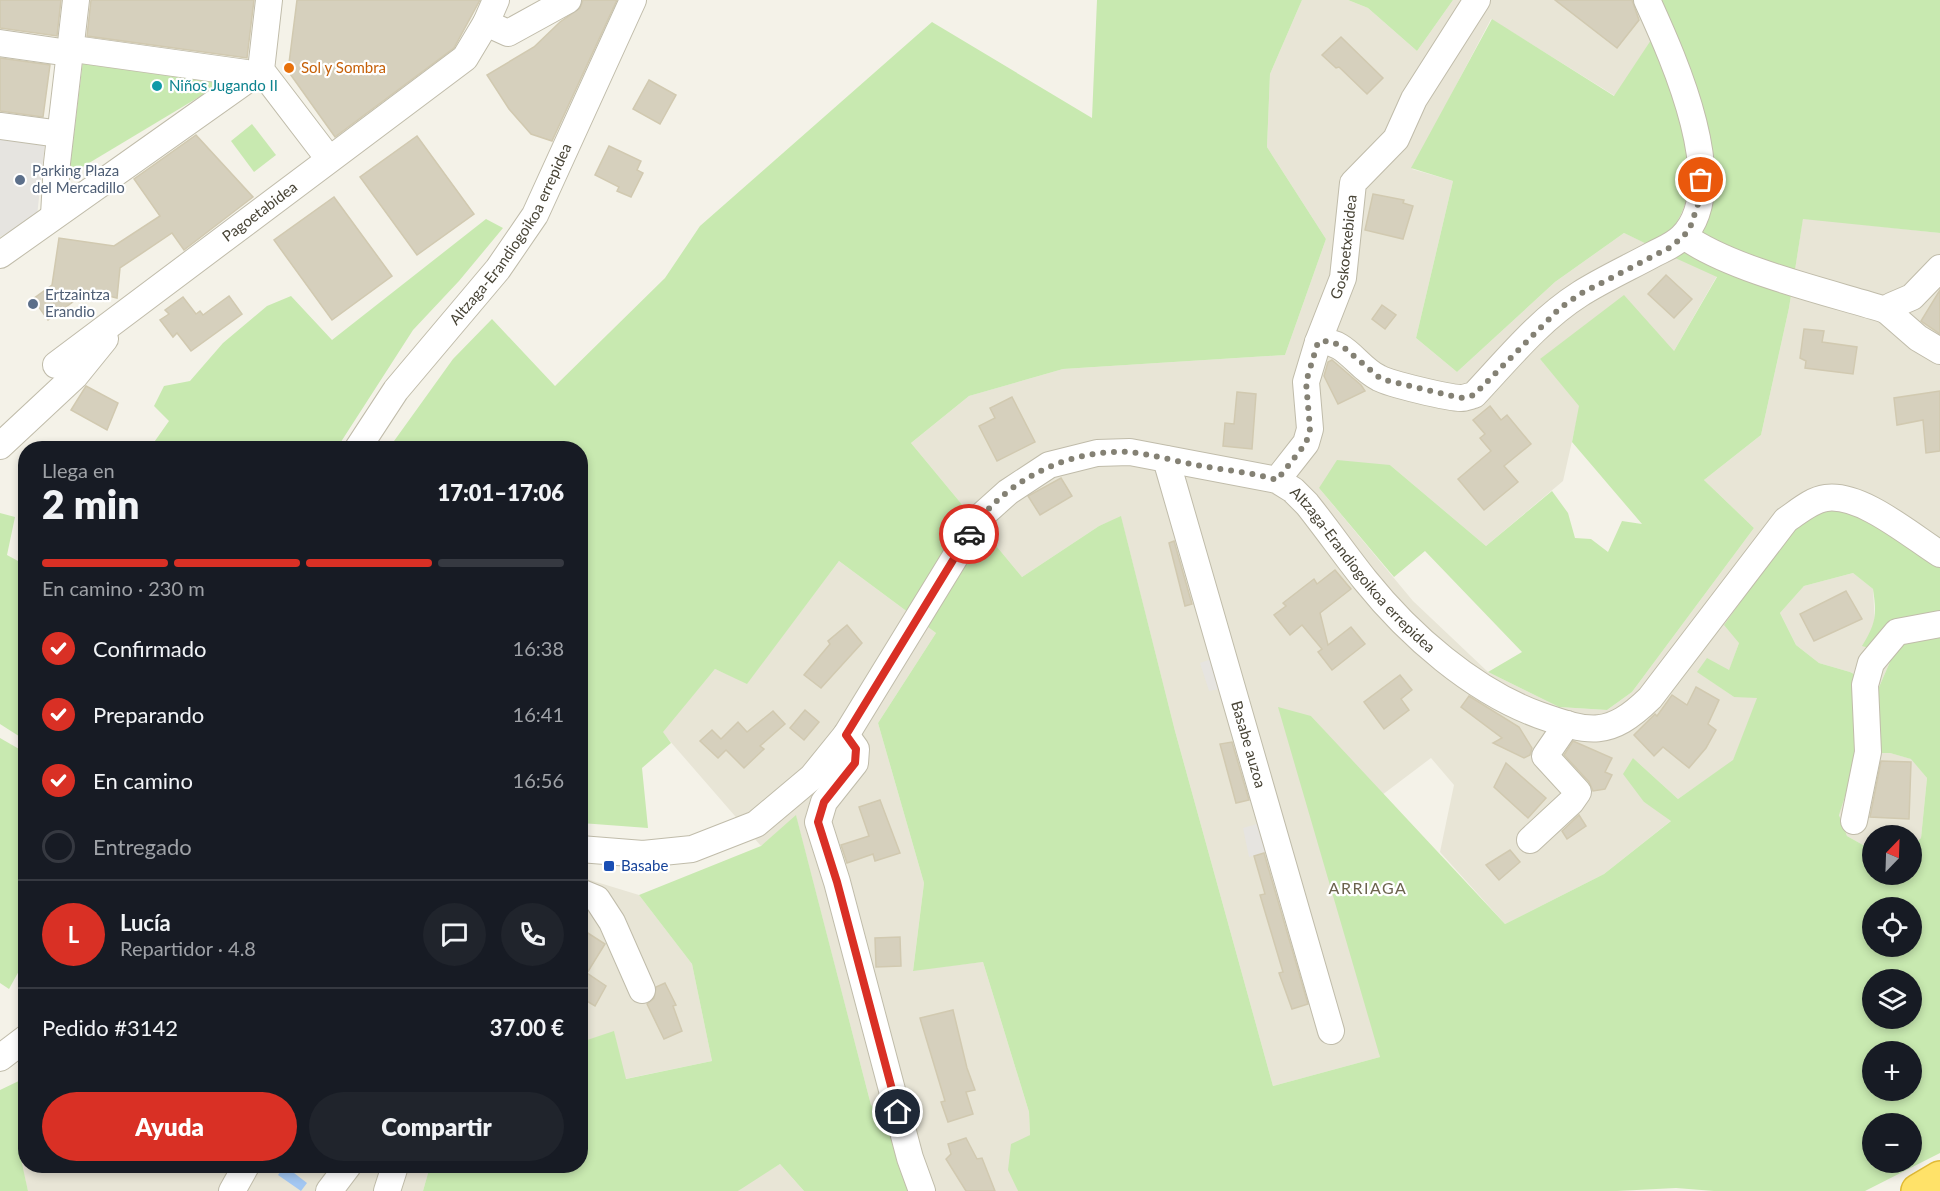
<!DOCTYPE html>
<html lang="es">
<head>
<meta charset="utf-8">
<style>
  body { margin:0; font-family:Lato,sans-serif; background:#20242c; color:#f1f3f6; height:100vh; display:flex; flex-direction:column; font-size:22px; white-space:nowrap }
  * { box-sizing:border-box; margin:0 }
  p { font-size:20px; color:#9ea1a6 }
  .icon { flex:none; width:33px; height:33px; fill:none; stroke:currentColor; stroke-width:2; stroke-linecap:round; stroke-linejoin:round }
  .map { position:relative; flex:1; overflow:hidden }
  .sheet { position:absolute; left:18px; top:441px; width:570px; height:732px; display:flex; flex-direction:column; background:#171b24; border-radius:24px; box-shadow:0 3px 9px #0003 }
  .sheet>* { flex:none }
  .needle { width:39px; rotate:23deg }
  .buttons { position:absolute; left:1862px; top:825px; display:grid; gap:12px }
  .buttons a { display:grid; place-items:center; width:60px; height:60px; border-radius:50%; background:#171b24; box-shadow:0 3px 9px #0003; font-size:30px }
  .pin { position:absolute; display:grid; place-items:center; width:51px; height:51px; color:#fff; margin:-26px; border:3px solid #fff; border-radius:50%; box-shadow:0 2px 6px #0007 }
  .courier { position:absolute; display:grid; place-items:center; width:60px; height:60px; margin:-30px; border:4px solid #d93025; border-radius:50%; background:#fff; color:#222; box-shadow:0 2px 8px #0007 }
  .summary em { font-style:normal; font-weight:800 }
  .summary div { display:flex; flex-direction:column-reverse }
  .summary { display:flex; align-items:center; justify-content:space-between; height:102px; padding:0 24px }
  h1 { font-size:39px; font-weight:800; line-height:45px }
  .bar { display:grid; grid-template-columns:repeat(4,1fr); gap:9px 6px; align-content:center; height:72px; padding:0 24px }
  .bar i { height:8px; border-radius:4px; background:#363941 }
  .bar .current { background:#d93025 }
  .bar p { grid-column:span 4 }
  .line { display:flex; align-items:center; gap:15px; padding:0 24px; border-top:2px solid #363941 }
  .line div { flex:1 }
  .round { display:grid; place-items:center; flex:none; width:63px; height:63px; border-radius:32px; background:#20242c }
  ol { padding:0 24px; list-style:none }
  li { display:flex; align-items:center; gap:18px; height:66px }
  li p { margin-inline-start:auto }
  li .icon { padding:6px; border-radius:50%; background:#d93025; color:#fff; stroke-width:4 }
  li:last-child { color:#9ea1a6 }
  li i { width:33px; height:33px; border:3px solid #363941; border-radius:50% }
  .cta { display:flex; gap:12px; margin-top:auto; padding:12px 24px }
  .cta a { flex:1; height:69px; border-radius:36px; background:#d93025; color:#fff; font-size:24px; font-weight:800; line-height:69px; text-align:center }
  .cta a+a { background:#20242c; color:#f1f3f6 }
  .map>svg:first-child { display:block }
  .residential { fill:#e8e5d6 }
  .green { fill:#c8e9b0; fill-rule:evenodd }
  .parking { fill:#e6e4e0 }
  .water { fill:#a3c7f2 }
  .building { fill:#d6d0bd; stroke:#d1c9b0; stroke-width:1.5 }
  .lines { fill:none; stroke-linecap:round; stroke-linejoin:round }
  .minor-casing { stroke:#c0bcaa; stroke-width:28 }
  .highway-casing { stroke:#e1ba35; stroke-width:36 }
  .minor { stroke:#fff; stroke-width:26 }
  .highway { stroke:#ffe269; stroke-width:33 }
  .done { stroke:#848174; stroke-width:6; stroke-dasharray:0 10.8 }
  .route { stroke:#d93025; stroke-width:8 }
  .food-dot { fill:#e8710a; stroke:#fff; stroke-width:2 }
  .culture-dot { fill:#0f9aa8; stroke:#fff; stroke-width:2 }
  .service-dot { fill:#5c6f8a; stroke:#fff; stroke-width:2 }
  .transit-dot { fill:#1a4fb4; stroke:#fff; stroke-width:2 }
  .labels { text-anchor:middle; stroke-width:4.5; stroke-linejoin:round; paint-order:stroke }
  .food-label { font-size:15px; fill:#c56008; stroke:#fff; text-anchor:start }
  .culture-label { font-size:15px; fill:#0d838f; stroke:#fff; text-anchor:start }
  .service-label { font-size:15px; fill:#4e5e75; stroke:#fff; text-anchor:start }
  .street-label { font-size:15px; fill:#484436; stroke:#fff }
  .transit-label { font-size:15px; fill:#164399; stroke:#fff; text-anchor:start }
  .neighbourhood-label { font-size:16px; letter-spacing:1.5px; fill:#6b634d; stroke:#fff }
</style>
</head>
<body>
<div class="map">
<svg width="1940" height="1191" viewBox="0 0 1940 1191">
  <rect width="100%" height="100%" fill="#f4f2e8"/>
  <g class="residential">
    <path d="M1302,0H1348L1368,8L1417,51L1453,0H1657L1665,20L1615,96L1491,19L1412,169L1453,181L1416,338L1457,372L1555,282L1624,233L1717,276L1674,351L1540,359L1580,406L1563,481L1486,546L1390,465L1319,488L1413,601L1488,672L1559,707L1607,710L1632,692L1754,528L1704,480L1761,435L1789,308L1803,218L1940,233V566L1864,518L1739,643L1729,671L1698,672L1734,697H1758L1733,761L1678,799L1633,758L1644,802L1672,820L1604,874L1505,924L1440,852L1454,785L1431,758L1382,795L1311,716L1380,1057L1273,1086L1175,731L1121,517L1099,526L1022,577L911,443L969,396L1063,369L1285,355L1326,239L1267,147L1270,74Z"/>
    <path d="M839,561L936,633L878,723L924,883L913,970L983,962L1029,1112L1030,1135L1009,1169L1018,1191H915L889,1119L871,1105L796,816L761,846L662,732L715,669L747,683Z"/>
    <path d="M1853,573L1873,589L1875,625L1893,655L1879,687L1850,672L1819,663L1796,645L1780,613L1804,586Z"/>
    <path d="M1859,753H1890L1912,759L1927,778L1921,838L1911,847V836H1872V850L1847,836L1839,814Z"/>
    <path d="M580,877L639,895L692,964L712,1061L625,1079L614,1032L581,1042Z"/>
    <path d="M25,1147L26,1166H430L423,1191H28L18,1150Z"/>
    <path d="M780,1164L804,1191H738L745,1185Z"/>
  </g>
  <g class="green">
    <path d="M1097,0H1302L1270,74L1267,147L1326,239L1285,355L1063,369L969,396L911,443L1022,577L1099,526L1121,516L1175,731L1273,1086L1380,1057L1278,707L1311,716L1505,924L1604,874L1671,821L1644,802L1623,774L1633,758L1678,799L1733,760L1757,698L1734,697L1697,672L1707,658L1729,670L1739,643L1724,625L1787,537L1807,516L1835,508L1864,518L1940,566V1153L1865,1191H1714L1676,1188L1617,1191H1018L1008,1170L1011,1144L1030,1135L1029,1112L983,962L913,971L924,883L878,723L936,633L839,561L747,684L715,669L663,732L671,743L642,768L648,828L581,823L580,448H389L453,359L492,319L555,386L665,278L700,226L932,22L1092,118ZM1853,573L1873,589C1877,615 1876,623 1862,646L1893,655L1879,687L1850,672L1819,663L1796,645L1780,613L1804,586ZM1859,753H1890L1911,759L1927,778L1921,838L1911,847V874H1872V850L1847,836L1839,815ZM1872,908H1911V946H1872ZM1872,980H1911V1018H1872ZM1872,1052H1911V1090H1872ZM1872,1124H1911V1162H1872Z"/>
    <path d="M1348,0H1453L1417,51L1368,8Z"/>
    <path d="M1657,0H1940V233L1803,219L1789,308L1761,435L1704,480L1754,528L1632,692L1607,710L1559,707L1488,672L1522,652L1425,551L1394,577L1319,488L1337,460L1390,465L1486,546L1552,491L1568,513L1575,538L1591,539L1608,552L1622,521L1642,524L1572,442L1579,406L1540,359L1624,295L1674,351L1717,277L1673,257L1700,216Z"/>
    <path d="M1492,19L1614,96L1651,40C1672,95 1710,162 1678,220C1673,230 1661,239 1653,247L1624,233L1555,282L1457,372L1416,338L1453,181L1411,168Z"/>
    <path d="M84,52L239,73L69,175Z"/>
    <path d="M252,124L276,155L254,172L231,141Z"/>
    <path d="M486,219L503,228L459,281L413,330L337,448H150L169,421L154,406L164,386L190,381L223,343L267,306L291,296L332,340Z"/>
    <path d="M0,513L15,517L7,555L18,561L25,559V740L0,724Z"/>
    <path d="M0,738L26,753L25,960L9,989L0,983Z"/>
    <path d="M796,815L871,1105L889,1119L915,1191H804L780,1164L738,1191H423L430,1166H580L581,1042L614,1031L626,1079L712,1061L692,964L639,895L761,846Z"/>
    <path d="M25,1078V1147L19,1150L28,1191H0V1090Z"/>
  </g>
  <g class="parking">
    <path d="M0,137L45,143L37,216L0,237Z"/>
    <path d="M1220,656L1229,687L1209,691L1200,663Z"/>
    <path d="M1267,821L1275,850L1249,857L1243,828Z"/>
  </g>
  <path class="water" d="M285,1166L307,1183L301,1191L278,1175Z"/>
  <g class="building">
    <path d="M0,0H61L57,36L0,28Z"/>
    <path d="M91,0H254L247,58L87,36Z"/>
    <path d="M297,0H480L454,48L335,137L288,71Z"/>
    <path d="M583,0H617L552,141L531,134L509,109L487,75L534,47L560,22L580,8Z"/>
    <path d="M1555,0H1632L1639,20L1617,48Z"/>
    <path d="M1341,37L1383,78L1367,94L1339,67L1336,68L1322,55Z"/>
    <path d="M0,58L50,65L43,117L0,111Z"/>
    <path d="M649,80L676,95L660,124L633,109Z"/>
    <path d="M196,135L253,197L184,250L172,233L120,268L117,298L88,291L48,320L33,299L52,285L59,238L114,246L160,216L134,179Z"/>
    <path d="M417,136L474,214L417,255L360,177Z"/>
    <path d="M609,146L641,161L637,170L643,173L631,197L617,191L619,187L595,175Z"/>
    <path d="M1373,194L1404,200L1403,203L1413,206L1403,239L1365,230Z"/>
    <path d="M334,197L392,276L332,320L274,240Z"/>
    <path d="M1666,275L1692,299L1674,318L1648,294Z"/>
    <path d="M1940,290V334L1921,321Z"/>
    <path d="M229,296L242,314L191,351L177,333L173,337L160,320L169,314L165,310L183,297L196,314L200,311L203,315Z"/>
    <path d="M1382,305L1396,315L1385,329L1372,319Z"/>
    <path d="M1804,329L1824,331L1822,342L1857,347L1853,374L1805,368L1806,361L1800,358Z"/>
    <path d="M1332,360L1361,385L1365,391L1338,404L1324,376L1328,362Z"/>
    <path d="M86,386L118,403L107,430L71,410Z"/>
    <path d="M1940,391V451L1926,453L1923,420L1897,425L1894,398Z"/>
    <path d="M1237,392L1256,394L1252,449L1223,446L1225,423L1234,424Z"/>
    <path d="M1012,397L1035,442L997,461L979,426L995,418L990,408Z"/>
    <path d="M1490,406L1501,420L1507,415L1531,444L1504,466L1518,482L1484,510L1458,479L1491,451L1480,438L1485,434L1473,420Z"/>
    <path d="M1061,478L1072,496L1040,515L1028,496Z"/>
    <path d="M1174,541L1192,604L1185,606L1169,543Z"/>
    <path d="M1335,570L1351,589L1320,613L1328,645L1351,627L1365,644L1332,670L1318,652L1322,649L1302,625L1290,635L1274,615L1286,606L1283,603L1314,579L1317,584Z"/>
    <path d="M1846,591L1862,619L1814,641L1800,614Z"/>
    <path d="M847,625L862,643L821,688L804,675L830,644L828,641Z"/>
    <path d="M1400,675L1412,690L1401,699L1409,710L1384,729L1364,702Z"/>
    <path d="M1696,687L1719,700L1708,724L1716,730L1706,748L1689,768L1663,747L1654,756L1634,735L1655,714L1657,716L1672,695L1687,705Z"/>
    <path d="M1469,696L1519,727L1532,748L1530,755L1524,758L1493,743L1502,738L1461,707Z"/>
    <path d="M805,710L819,722L804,740L790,728Z"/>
    <path d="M773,711L785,724L760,746L764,749L744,768L726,750L718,758L700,741L712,730L721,739L738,722L747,732Z"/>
    <path d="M1573,741L1612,758L1605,772L1612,775L1605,789L1593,791L1589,782L1564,755Z"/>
    <path d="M1232,742L1249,800L1236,803L1220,744Z"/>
    <path d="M1881,761L1911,762L1909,819L1870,817Z"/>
    <path d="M1506,763L1546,798L1528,818L1494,787Z"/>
    <path d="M880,800L900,853L875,861L873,854L847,863L841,845L869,836L859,807Z"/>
    <path d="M1579,815L1586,826L1567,839L1562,831Z"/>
    <path d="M1510,850L1520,862L1499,880L1486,865Z"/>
    <path d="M1264,853L1308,1004L1292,1009L1279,973L1283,972L1260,895L1265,894L1254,856Z"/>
    <path d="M580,928L605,944L587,973L606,986L595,1006L580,997Z"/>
    <path d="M900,937L901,966L876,967L875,938Z"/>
    <path d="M665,983L676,1005L673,1006L682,1031L664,1039L647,1004L654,998L656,987Z"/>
    <path d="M953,1010L967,1068L975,1090L966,1092L973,1114L948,1122L941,1102L945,1101L920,1018Z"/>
    <path d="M966,1138L977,1159L982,1158L995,1191H966L946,1159L951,1154L948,1144Z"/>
  </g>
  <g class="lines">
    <g class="minor-casing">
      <g id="minor">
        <path d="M269,0L261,70L329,159"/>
        <path d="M486,23L508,33L568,0"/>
        <path d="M0,43L69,53"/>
        <path d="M81,50L246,73"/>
        <path d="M0,126L60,134"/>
        <path d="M54,215L57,163L76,0"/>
        <path d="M1684,236C1731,270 1828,292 1886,310"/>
        <path d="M0,255L261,70"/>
        <path d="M1940,268L1912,297L1891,306L1887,311L1918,338L1940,351"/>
        <path d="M1318,342C1346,339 1356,367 1379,378C1390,384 1449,398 1461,398C1465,398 1470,396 1474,395C1507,360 1539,320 1580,294C1602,280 1628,268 1652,255C1663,249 1673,246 1682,237C1733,186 1671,53 1647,0"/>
        <path id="s1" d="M56,365L465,58L486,23L496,0"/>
        <path d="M0,446L75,376L105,339"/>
        <path id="s2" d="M358,448L396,390L498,269L535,215L633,0"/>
        <path id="s3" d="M1166,459L1331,1031"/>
        <path id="s4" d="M1277,480L1306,443L1310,429L1306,382L1318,342L1343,278L1353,183L1396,139L1414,99L1477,0"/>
        <path d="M846,735L856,749L855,763L824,802L818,822L837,882L910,1158L922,1191"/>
        <path d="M1854,821L1868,752L1865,685L1871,663L1897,632L1940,624"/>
        <path d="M1530,840L1571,802L1578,792L1545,756L1567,724"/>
        <path id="s5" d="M580,849L643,854L692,849L756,824L812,777L846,735L979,518L1008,492L1049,465L1097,453L1130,452L1277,480L1293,490L1307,504C1327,529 1345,555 1365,580C1409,635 1473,691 1539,715C1590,733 1609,738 1650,698L1786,520C1798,512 1811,500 1826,498C1861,493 1910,535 1940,554"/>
        <path d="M580,892L597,899L612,922L642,990"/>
        <path d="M0,1058L26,1038"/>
        <path d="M232,1191L246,1166"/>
        <path d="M329,1191L348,1166"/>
        <path d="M387,1191L395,1166"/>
      </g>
    </g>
    <g class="highway-casing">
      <path id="highway" d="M1918,1191L1940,1178"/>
    </g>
    <use href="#minor" class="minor"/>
    <use href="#highway" class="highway"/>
  </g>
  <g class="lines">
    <path class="done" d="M969,534C1003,481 1067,449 1129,452C1151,454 1174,461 1196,465C1223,470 1251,472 1277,480L1306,443L1310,429L1306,382L1318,342L1328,341L1342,346L1381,379L1461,398L1474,395L1560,308L1580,294L1669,248L1684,236L1691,225L1698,204L1701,180"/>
    <path class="route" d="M898,1112L837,882L818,822L824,802L855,763L856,749L846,735L969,534"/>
  </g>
  <circle class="food-dot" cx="289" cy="68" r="6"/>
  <circle class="culture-dot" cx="157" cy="86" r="6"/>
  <g class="service-dot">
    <circle cx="20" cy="180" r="6"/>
    <circle cx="33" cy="304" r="6"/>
  </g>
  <rect class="transit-dot" x="603" y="860" width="12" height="12" rx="3"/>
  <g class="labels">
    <g class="food-label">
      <text x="301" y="73">Sol y Sombra</text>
    </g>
    <g class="culture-label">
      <text x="169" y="91">Niños Jugando II</text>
    </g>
    <g class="service-label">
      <text x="32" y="176">Parking Plaza<tspan x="32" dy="17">del Mercadillo</tspan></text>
      <text x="45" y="300">Ertzaintza<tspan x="45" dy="17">Erandio</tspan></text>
    </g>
    <g class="street-label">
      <text dy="5" stroke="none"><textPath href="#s1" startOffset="255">Pagoetabidea</textPath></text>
      <text dy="5" stroke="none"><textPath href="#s2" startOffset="264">Altzaga-Erandiogoikoa errepidea</textPath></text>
      <text dy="5" stroke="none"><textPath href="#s4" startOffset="250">Goskoetxebidea</textPath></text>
      <text dy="5" stroke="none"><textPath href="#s5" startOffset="1008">Altzaga-Erandiogoikoa errepidea</textPath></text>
      <text dy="5" stroke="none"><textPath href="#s3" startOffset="297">Basabe auzoa</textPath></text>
    </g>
    <g class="transit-label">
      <text x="621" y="871">Basabe</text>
    </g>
    <g class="neighbourhood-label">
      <text x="1368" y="894">ARRIAGA</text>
    </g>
  </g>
</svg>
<div class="buttons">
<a><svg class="needle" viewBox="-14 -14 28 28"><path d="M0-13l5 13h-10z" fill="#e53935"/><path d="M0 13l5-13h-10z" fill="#9ea1a6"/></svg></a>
<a><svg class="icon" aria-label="locate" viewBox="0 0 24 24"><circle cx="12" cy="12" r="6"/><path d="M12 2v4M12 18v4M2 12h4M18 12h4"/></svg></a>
<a><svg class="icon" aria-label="layers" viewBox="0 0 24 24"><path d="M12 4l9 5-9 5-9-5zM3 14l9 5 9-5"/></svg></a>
<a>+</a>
<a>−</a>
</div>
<div class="pin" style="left:1701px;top:180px;background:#ea580c"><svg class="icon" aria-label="bag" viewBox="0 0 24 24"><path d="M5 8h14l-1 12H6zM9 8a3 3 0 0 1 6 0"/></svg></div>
<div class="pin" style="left:898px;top:1112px;background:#1f2937"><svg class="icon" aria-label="home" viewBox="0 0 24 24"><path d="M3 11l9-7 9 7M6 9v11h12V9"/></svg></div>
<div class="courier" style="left:969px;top:534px"><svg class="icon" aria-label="car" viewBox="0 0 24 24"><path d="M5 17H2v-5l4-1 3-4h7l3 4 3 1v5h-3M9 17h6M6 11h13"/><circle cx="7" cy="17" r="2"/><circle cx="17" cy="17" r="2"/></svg></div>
<section class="sheet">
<div class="summary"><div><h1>2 min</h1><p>Llega en</p></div><em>17:01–17:06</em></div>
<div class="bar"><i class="current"></i><i class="current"></i><i class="current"></i><i></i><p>En camino · 230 m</p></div>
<ol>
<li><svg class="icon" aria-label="check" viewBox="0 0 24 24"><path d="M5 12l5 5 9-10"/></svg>Confirmado<p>16:38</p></li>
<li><svg class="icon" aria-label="check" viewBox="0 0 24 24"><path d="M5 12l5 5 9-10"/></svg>Preparando<p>16:41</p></li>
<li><svg class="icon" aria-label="check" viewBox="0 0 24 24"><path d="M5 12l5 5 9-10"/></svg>En camino<p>16:56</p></li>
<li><i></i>Entregado</li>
</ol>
<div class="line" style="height:108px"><b class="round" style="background:#d93025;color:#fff">L</b><div><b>Lucía</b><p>Repartidor · 4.8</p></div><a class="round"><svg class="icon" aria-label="chat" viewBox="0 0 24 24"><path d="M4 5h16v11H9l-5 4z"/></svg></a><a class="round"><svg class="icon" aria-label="phone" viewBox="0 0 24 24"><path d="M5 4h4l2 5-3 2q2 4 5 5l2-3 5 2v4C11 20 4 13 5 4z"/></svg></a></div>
<div class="line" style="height:78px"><div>Pedido #3142</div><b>37.00 €</b></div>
<div class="cta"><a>Ayuda</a><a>Compartir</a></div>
</section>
</div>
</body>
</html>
